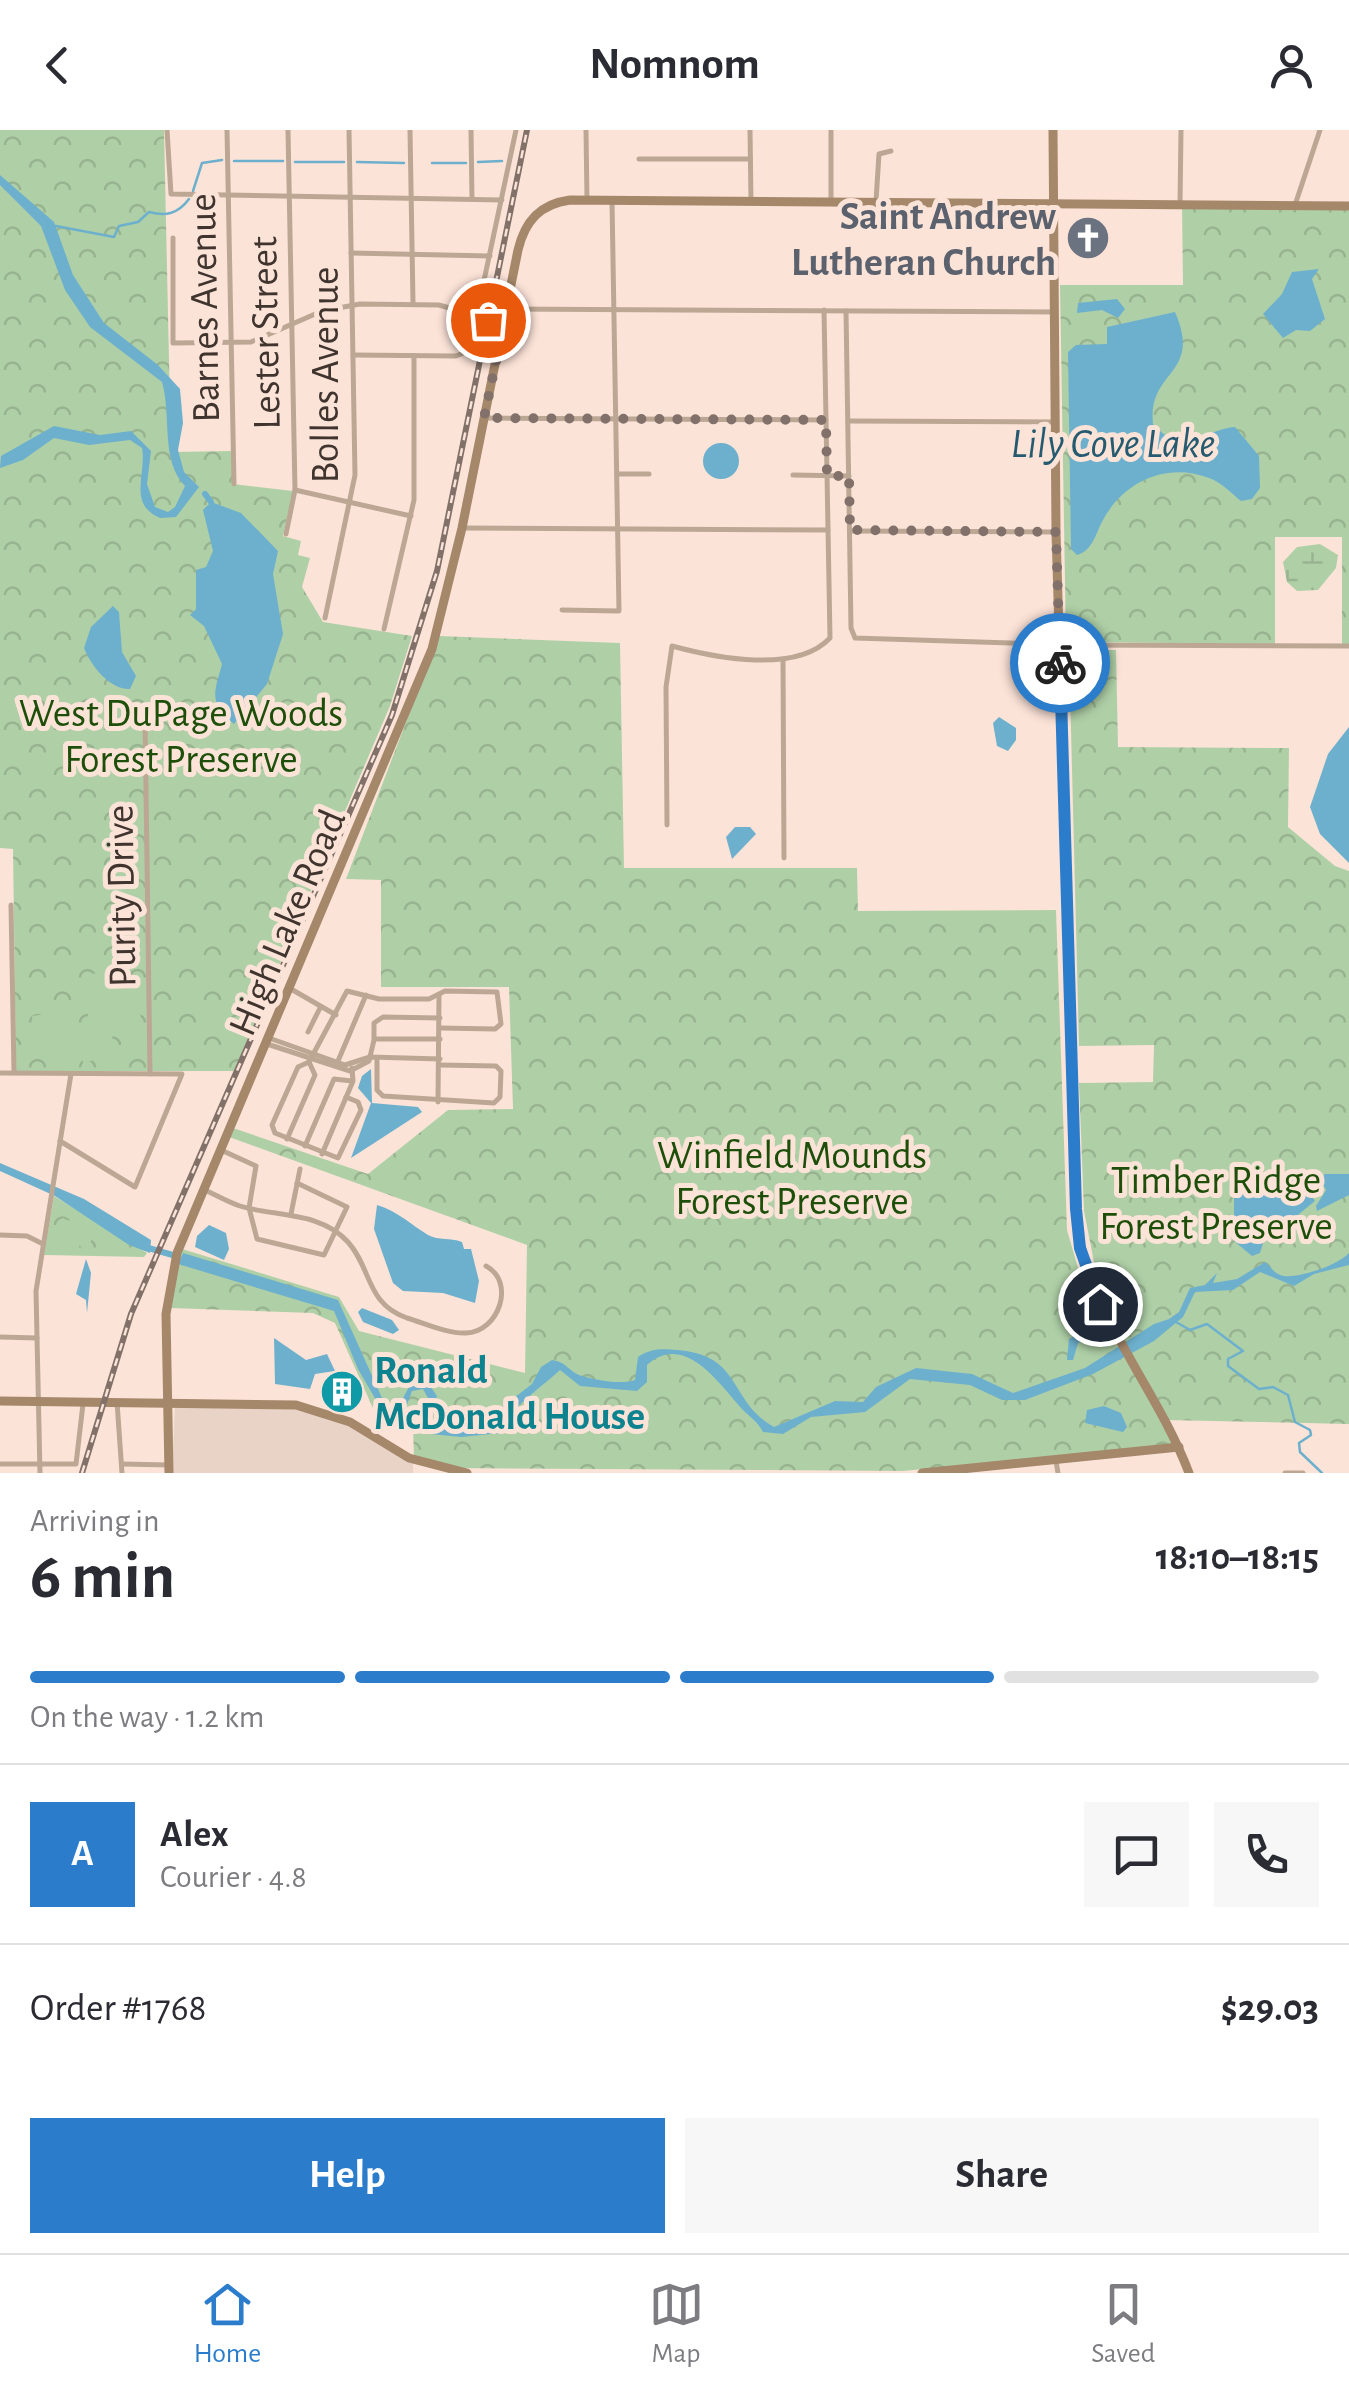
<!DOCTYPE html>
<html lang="en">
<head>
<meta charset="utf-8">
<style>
  body { margin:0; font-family:"Alegreya Sans",sans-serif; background:#f7f7f7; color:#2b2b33; height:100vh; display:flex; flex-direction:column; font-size:38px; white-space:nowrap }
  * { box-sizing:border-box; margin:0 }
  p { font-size:32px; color:#7c7c81 }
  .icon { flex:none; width:55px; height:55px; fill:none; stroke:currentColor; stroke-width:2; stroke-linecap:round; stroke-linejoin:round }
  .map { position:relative; height:1343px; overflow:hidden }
  .details { display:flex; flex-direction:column; background:#fff; flex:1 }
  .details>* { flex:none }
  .pin { position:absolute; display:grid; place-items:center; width:85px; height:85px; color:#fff; margin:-42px; border:5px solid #fff; border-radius:50%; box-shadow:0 2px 10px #0007 }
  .courier { position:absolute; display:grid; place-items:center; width:100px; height:100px; margin:-50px; border:8px solid #2b7dcc; border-radius:50%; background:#fff; color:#222; box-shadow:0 2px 12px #0007 }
  .headline em { font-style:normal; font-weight:600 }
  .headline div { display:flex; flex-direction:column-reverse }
  .headline { display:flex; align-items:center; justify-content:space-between; height:170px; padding:0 30px }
  h1 { font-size:65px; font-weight:600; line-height:75px }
  .bar { display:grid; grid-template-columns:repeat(4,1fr); gap:15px 10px; align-content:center; height:120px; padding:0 30px }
  .bar i { height:12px; border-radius:8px; background:#e1e1e2 }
  .bar .on { background:#2b7dcc }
  .bar p { grid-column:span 4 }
  .line { display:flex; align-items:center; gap:25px; padding:0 30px; border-top:2px solid #e1e1e2 }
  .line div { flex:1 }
  .round { display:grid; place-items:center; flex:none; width:105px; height:105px; border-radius:0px; background:#f7f7f7 }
  .action { display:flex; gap:20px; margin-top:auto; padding:20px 30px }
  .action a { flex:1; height:115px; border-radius:0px; background:#2b7dcc; color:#fff; font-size:40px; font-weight:600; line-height:115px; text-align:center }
  .action a+a { background:#f7f7f7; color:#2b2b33 }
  header { display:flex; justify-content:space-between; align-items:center; height:130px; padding:0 30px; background:#fff; font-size:45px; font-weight:600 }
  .menu { display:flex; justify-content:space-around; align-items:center; height:140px; border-top:2px solid #e1e1e2; background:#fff; font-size:28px; color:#7c7c81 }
  .menu a { display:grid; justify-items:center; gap:5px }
  .menu .on { color:#2b7dcc }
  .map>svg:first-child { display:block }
  .medical { fill:#e9d3c7 }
  .wetland { fill:url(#wetland-marsh) }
  .park { fill:url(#park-crowns) }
  .pitch { fill:#afd0a7 }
  .water { fill:#6db0cd }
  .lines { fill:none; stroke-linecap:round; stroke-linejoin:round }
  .stream { stroke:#6db0cd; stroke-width:2.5 }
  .river { stroke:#6db0cd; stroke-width:6 }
  .street { stroke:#bca794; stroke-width:5 }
  .secondary { stroke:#a5876a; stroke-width:9 }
  .rail-casing { stroke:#817169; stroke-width:6 }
  .rail { stroke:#fce3d8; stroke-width:2.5; stroke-dasharray:8; stroke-linecap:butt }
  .done { stroke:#82716a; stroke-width:10; stroke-dasharray:0 18 }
  .route { stroke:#2b7dcc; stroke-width:12 }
  .labels { text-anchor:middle; stroke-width:10; stroke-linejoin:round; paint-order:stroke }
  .worship-label { font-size:40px; font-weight:bold; fill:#5b616d; stroke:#fce3d8; text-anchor:end }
  .street-label { font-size:40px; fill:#40342f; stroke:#fce3d8 }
  .park-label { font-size:40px; fill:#1d4f0a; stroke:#fce3d8 }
  .culture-label { font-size:40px; font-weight:bold; fill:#0d838f; stroke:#fce3d8; text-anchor:start }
  .water-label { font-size:42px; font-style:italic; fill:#255a70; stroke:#fce3d8 }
</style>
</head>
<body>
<header><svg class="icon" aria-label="back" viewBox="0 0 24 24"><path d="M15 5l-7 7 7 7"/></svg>Nomnom<svg class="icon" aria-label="person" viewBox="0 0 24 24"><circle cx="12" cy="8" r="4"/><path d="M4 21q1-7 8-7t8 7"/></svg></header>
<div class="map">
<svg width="1349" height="1343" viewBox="0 0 1349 1343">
  <defs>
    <pattern id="wetland-marsh" width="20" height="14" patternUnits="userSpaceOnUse" patternTransform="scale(2.5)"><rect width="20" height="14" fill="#afd0a7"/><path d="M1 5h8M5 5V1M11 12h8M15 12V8" fill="none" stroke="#98b390"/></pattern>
    <pattern id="park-crowns" width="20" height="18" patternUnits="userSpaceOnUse" patternTransform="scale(2.5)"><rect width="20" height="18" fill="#afd0a7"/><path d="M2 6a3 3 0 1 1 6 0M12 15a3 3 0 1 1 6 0" fill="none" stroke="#98b390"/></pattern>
  </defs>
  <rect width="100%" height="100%" fill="#fce3d8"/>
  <path class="medical" d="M175,1276L298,1278L342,1292L413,1333V1343H172Z"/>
  <path class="wetland" d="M1320,414L1338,425L1336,438L1318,460L1297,461L1287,452L1283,432L1297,417Z"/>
  <g class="park">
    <path d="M0,0H164L171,322L231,321L233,354L293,361L283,406L301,411L298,425L310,428L302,457L323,492L412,506L390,576L234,941H16L13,719L0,718Z"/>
    <path d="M1182,75L1349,76V515H1342V407H1275V514L1066,512L1060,155H1183Z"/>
    <path d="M439,506L620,513L624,738H857L858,781L1056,780L1067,1100L1085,1162L1177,1315L903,1341L444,1338L414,1328L413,1298L376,1285L335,1193L313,1183L170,1178L182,1119L339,1167L359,1201L525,1243L527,1115L229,1007L233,998L368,1044L448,980L513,979L509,857H381V750L346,749Z"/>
    <path d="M1069,520H1116L1118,617L1289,618L1288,697L1335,736L1349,741V1294L1166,1290L1101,1168L1084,1081L1079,953L1153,952L1154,915L1079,916Z"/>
    <path d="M54,1066L147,1123L144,1127L44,1125Z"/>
  </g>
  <g class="pitch">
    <path d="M89,844C124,841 140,859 141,892L94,896L88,891Z"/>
    <path d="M70,881L74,900L70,925L37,914L32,886Z"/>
    <path d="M111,901L113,911L107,925L83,934L81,905Z"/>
    <path d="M62,1088L95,1100L88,1119L55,1107Z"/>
  </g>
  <g class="water">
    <path d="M0,45L54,92L73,145L104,193L158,235L180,259L183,293L178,320L184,342L199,357L176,387L160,388C127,374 147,343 142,318L130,310L89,315L54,308L23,330L0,338L1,326L54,296L100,305L131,301L151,321L147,354L155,377L168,382L175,377L185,356C160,330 172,288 162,252L90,197L65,160L41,96L0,55Z"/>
    <path d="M1319,139L1312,149L1325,189L1310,201L1296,200L1283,208L1263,184L1282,164L1292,142Z"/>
    <path d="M1117,169L1125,179L1118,188L1102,180L1077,183L1078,173Z"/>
    <path d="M1175,182C1203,246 1147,239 1153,294C1184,329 1204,299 1235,297L1259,326L1260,358L1252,369L1241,371C1231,363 1221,352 1209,348C1167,332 1124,351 1103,390C1096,402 1093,421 1077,425L1071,419L1068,222L1076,215L1107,214V197Z"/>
    <circle cx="721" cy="331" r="18"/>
    <path d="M211,372L241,383L278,421L273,444L283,504L267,554L234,594C207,573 215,561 222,534L204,496L190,485L196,479V440L206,437L213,421L203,380Z"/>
    <path d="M113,476L119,482L122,522L136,546L130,559C110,560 91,536 84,518L91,497Z"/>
    <path d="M999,587L1016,598V610L1008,621L997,616L993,593Z"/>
    <path d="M1349,597V733L1320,704L1310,677L1328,624Z"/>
    <path d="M735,697H750L756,704L732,729L726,707Z"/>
    <path d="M371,939L372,973L418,977L422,982L351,1028L371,973L358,958L362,946Z"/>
    <path d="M0,1033L84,1069L151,1110L150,1123L129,1115L55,1066L0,1041Z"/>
    <path d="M1325,1044H1349V1065L1317,1081L1316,1076L1326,1060L1320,1049Z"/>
    <path d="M1239,1057L1308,1060L1315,1071L1299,1084L1292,1099L1280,1094L1265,1107L1260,1123L1252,1126L1234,1111V1061Z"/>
    <path d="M377,1075C399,1082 410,1094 428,1105C439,1111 450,1107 462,1112L464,1119H471L479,1151L475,1173L443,1163L403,1161L393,1153L374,1099Z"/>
    <path d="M209,1095L226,1103L229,1119L224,1130L195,1117L197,1106Z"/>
    <path d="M183,1123L338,1170L387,1279L396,1281L409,1257L428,1253L437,1266L431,1288L435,1296L472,1300L532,1254L541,1237L552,1230C566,1232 568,1240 579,1245C593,1250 622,1255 635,1250L638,1227C652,1218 662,1219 677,1220C743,1225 728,1271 774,1297L835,1271L863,1272L876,1257L916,1238L972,1244L1013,1263L1085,1238L1154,1194L1169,1189L1179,1182L1190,1158L1205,1155L1217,1143L1213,1153L1237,1149L1265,1132C1272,1137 1273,1144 1284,1146C1300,1148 1338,1135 1349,1123V1135L1314,1144L1294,1156L1260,1142L1233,1160L1195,1162L1183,1187L1154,1211L1093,1244L1025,1270H1002L970,1255L910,1249L865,1282L811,1287L783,1304L763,1302C758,1292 750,1287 742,1279C720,1255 685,1201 647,1235V1252L637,1261L580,1256L560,1240C548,1252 502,1284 501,1303L461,1307L431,1304L423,1289L428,1268L423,1259L412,1261L401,1291L387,1289L358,1239L334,1181L178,1134Z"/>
    <path d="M86,1129L91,1143L87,1183L86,1170L76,1164Z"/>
    <path d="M362,1178L392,1190L399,1200L393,1204L363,1192L358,1182Z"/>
    <path d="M1084,1200L1096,1207L1078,1213L1073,1230H1067L1069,1209Z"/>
    <path d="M274,1208L306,1230L327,1224L335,1241L315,1244L310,1259L275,1254Z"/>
    <path d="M1104,1276L1121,1283L1127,1297L1123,1302L1085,1293L1087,1280Z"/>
  </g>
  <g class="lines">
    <g class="stream">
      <path d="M234,31H283"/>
      <path d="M295,32H344"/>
      <path d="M357,32L404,33"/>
      <path d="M478,32L502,31"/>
      <path d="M432,33H466"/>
      <path d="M193,61L202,33L222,30"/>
      <path d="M56,96L114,107L119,96L138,92L149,82C165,86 177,85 189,69"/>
      <path d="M1176,1192L1190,1200L1207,1194L1243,1221L1228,1229V1236L1259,1259L1273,1257L1288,1265L1295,1292L1310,1300L1311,1305L1299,1313L1300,1322L1322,1343"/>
    </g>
    <g class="river">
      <path d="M205,364L211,372"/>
      <path d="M145,1117L176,1126"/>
    </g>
    <g class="street">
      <path d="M167,0L171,64L502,70"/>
      <path d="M227,0L234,354"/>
      <path d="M410,0L413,173"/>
      <path d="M471,0L472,69"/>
      <path d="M586,0L587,70"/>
      <path d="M750,0L751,71"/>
      <path d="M831,0V71"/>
      <path d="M639,29H750"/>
      <path d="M876,71L879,24L891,21"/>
      <path d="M1180,74L1181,0"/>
      <path d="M1295,75L1320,0"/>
      <path d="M173,108V213L251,212L322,181L360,174L439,175L503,194"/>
      <path d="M351,123L490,126"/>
      <path d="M507,179L1054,182"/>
      <path d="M846,181L851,498L855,508L1070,515L1349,516"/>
      <path d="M353,225L456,226L469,221L516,0"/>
      <path d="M485,288L826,290"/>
      <path d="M848,291L1055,292"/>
      <path d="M617,344H649"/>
      <path d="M793,345L849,346"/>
      <path d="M295,360L411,386"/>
      <path d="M462,398L828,400"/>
      <path d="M850,401L1056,402"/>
      <path d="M286,404L295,360L288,0"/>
      <path d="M562,480L619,481L612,71"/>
      <path d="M325,488L355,345L349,0"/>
      <path d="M384,499L414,370V226"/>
      <path d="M783,529L784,728"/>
      <path d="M145,587L150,944"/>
      <path d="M667,695L666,557L672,516C716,528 796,544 830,508L824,180"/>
      <path d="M11,775L14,942"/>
      <path d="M291,859L336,885"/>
      <path d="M440,888L383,887L374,893V909H440"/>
      <path d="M308,902L320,878"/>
      <path d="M269,908L345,935L370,927L440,929"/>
      <path d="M267,914L350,941L369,931L374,910"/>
      <path d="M377,929V960L383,966L494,973L500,967L501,941L496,936L440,935"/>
      <path d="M338,931L366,865"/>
      <path d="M309,932L347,861L379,869H429L445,861L497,862L501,894L495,899L440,898"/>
      <path d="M309,932L298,937L272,995L275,1003L338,1028L361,980L358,972L346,967"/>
      <path d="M0,943L182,944L135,1057L60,1011"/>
      <path d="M438,972L439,865"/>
      <path d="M287,1009L315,945L309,932"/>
      <path d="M305,1016L334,949L352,951"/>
      <path d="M221,1020L256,1036L249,1078L257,1109L324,1125L347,1077L297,1053"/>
      <path d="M322,1024L353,951L352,938"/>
      <path d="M205,1060C216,1065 228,1072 240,1076C275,1087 320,1081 348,1112C372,1139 366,1174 407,1188C424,1193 448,1204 466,1203C499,1202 516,1152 486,1136"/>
      <path d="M291,1084L300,1039"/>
      <path d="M0,1105L27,1106L43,1114"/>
      <path d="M0,1207L37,1208"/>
      <path d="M117,1272L122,1343"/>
      <path d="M1056,1331L1058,1343"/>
      <path d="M0,1334H76L83,1274"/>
      <path d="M122,1334L169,1335"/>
      <path d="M40,1343L36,1161L71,944"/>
      <path d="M1285,1343H1303"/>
    </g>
    <g class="secondary">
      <path d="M1053,0L1056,402L1077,1096C1091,1188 1157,1258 1189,1343"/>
      <path d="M0,1271L296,1275L350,1292L409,1328L467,1343"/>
      <path d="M169,1343L166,1184L177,1123L432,519L462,398L518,120C525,91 540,74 570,70L1349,76"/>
      <path d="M922,1343L1179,1317"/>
    </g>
    <g class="rail-casing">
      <path id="rail" d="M82,1343L131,1184L392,585L437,441L527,0"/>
    </g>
    <use href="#rail" class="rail"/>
  </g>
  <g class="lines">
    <path class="done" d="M488,190L504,194L484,288L826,290L827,346H849L850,400L1056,402L1060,533"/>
    <path class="route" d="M1060,533L1076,1079L1080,1118L1100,1174"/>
  </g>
  <defs>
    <g id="church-disc" transform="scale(2.25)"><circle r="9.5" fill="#6b7280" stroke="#fce3d8"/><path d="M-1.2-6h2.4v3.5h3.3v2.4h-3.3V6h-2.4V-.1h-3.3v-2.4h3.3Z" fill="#fff"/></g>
    <g id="building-disc" transform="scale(2.25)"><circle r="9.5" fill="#0f9aa8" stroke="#fce3d8"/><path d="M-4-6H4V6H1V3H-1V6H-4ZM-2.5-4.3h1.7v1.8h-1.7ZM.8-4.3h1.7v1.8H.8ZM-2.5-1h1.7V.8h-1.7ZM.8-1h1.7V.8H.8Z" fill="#fff"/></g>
  </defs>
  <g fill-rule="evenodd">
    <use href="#church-disc" x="1088" y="108"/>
    <use href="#building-disc" x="342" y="1262"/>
  </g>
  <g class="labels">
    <g class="worship-label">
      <text x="1056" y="99">Saint Andrew<tspan x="1056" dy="46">Lutheran Church</tspan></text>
    </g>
    <g class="street-label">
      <text transform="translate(203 178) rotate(-91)" y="14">Barnes Avenue</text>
      <text transform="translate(264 203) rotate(-91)" y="14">Lester Street</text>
      <text transform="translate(324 245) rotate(-90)" y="14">Bolles Avenue</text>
      <text transform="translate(120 766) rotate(-91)" y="14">Purity Drive</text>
      <text transform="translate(286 792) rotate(-67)" y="14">High Lake Road</text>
    </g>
    <g class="park-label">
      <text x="181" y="596">West DuPage Woods<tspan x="181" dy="46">Forest Preserve</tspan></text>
      <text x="792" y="1038">Winfield Mounds<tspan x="792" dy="46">Forest Preserve</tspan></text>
      <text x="1216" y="1063">Timber Ridge<tspan x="1216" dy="46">Forest Preserve</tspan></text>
    </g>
    <g class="culture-label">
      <text x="374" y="1253">Ronald<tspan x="374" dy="46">McDonald House</tspan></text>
    </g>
    <g class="water-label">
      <text x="1113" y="327">Lily Cove Lake</text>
    </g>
  </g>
</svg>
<div class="pin" style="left:488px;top:190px;background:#ea580c"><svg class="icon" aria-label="bag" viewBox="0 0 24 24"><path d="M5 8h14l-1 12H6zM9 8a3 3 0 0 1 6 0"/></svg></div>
<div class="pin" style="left:1100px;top:1174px;background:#1f2937"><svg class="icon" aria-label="home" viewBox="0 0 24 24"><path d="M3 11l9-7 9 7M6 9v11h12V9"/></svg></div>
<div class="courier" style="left:1060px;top:533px"><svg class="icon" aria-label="bike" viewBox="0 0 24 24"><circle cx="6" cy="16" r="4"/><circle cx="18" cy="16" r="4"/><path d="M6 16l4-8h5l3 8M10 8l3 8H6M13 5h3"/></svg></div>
</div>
<section class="details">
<div class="headline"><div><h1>6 min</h1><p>Arriving in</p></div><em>18:10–18:15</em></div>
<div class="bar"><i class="on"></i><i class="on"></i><i class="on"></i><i></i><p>On the way · 1.2 km</p></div>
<div class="line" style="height:180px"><b class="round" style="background:#2b7dcc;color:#fff">A</b><div><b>Alex</b><p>Courier · 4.8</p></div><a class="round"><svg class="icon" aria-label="chat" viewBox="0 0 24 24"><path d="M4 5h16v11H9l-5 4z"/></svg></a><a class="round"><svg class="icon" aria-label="phone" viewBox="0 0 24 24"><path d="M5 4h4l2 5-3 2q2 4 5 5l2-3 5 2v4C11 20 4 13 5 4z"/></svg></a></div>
<div class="line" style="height:130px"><div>Order #1768</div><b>$29.03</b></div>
<div class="action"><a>Help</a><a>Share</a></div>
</section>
<nav class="menu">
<a class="on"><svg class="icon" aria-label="home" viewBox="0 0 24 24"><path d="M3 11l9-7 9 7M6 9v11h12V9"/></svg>Home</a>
<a><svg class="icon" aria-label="map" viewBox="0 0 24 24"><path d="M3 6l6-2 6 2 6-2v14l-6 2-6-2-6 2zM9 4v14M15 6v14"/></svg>Map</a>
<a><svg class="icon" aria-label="saved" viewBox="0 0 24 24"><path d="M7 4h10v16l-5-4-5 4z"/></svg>Saved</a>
</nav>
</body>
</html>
